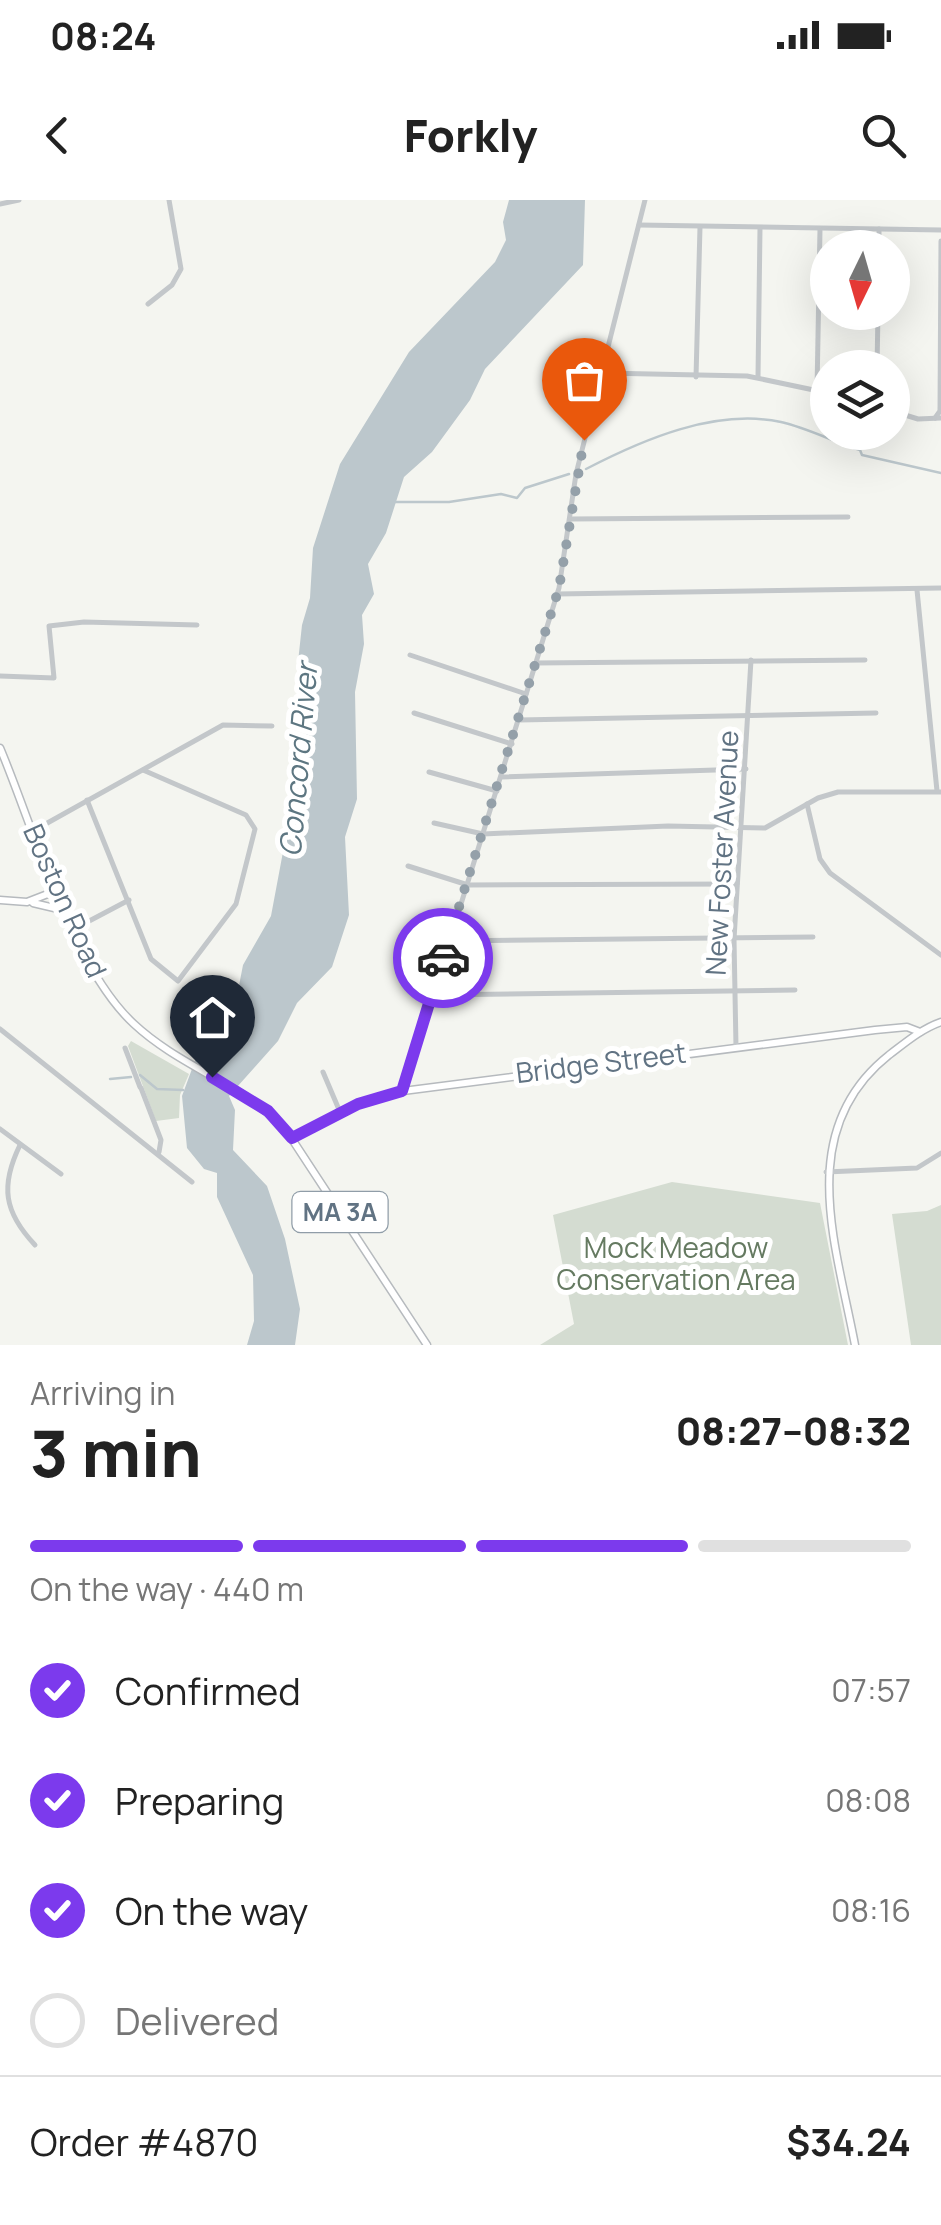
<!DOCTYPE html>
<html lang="en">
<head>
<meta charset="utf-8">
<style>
  body { margin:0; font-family:Manrope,sans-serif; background:#f6f6f6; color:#222; height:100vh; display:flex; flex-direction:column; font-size:38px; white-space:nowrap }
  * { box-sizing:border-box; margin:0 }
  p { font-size:32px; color:#767676 }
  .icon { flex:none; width:55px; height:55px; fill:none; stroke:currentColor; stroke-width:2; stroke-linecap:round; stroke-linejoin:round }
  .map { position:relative; height:1145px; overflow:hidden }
  .side { display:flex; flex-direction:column; background:#fff; flex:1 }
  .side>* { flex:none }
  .needle { width:65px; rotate:185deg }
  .fabs { position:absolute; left:810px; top:30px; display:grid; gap:20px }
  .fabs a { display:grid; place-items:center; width:100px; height:100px; border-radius:50%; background:#fff; box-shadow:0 10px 40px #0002; font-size:50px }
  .pin { position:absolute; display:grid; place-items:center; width:85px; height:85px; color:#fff; margin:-102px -42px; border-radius:50% 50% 50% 0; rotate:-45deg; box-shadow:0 0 10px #0007 }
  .pin .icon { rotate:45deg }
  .courier { position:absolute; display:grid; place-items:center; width:100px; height:100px; margin:-50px; border:8px solid #7c3aed; border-radius:50%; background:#fff; color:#222; box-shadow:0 2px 12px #0007 }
  .overview em { font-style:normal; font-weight:800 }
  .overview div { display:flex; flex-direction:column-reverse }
  .overview { display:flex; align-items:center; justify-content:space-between; height:170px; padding:0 30px }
  h1 { font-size:65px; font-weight:800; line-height:75px }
  .bar { display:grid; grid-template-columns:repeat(4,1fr); gap:15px 10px; align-content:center; height:120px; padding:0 30px }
  .bar i { height:12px; border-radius:8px; background:#e0e0e0 }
  .bar .current { background:#7c3aed }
  .bar p { grid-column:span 4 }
  .line { display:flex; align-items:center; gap:25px; padding:0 30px; border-top:2px solid #e0e0e0 }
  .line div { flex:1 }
  ol { padding:0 30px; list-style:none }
  li { display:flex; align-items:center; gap:30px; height:110px }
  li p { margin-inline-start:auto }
  li .icon { padding:10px; border-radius:50%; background:#7c3aed; color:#fff; stroke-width:4 }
  li:last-child { color:#767676 }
  li i { width:55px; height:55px; border:5px solid #e0e0e0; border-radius:50% }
  .status { display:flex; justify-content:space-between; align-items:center; height:70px; padding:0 50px; background:#fff; direction:ltr }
  .status svg { height:28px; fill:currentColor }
  header { display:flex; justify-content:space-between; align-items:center; height:130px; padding:0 30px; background:#fff; font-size:45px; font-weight:800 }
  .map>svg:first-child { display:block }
  .green { fill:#d4dcd1 }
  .water { fill:#bcc7cc }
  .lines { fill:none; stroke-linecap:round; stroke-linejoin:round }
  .stream { stroke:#bcc7cc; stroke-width:2.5 }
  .major-casing { stroke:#b6babe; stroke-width:9 }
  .minor { stroke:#c3c7ca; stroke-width:5 }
  .major { stroke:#fff; stroke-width:6 }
  .done { stroke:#94a0a9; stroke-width:10; stroke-dasharray:0 18 }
  .route { stroke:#7c3aed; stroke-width:12 }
  .labels { text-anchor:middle; stroke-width:10; stroke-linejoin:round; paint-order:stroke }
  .shield { fill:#fff; stroke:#909da8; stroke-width:2.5 }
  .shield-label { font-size:25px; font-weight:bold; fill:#617383 }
  .street-label { font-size:28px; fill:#617383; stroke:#fff }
  .park-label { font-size:28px; fill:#657a61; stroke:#fff }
  .water-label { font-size:30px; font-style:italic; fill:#5d7681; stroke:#fff }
</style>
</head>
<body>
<div class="status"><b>08:24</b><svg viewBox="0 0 49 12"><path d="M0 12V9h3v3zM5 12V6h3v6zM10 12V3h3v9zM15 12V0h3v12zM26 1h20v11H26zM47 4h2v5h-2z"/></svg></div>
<header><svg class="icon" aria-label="back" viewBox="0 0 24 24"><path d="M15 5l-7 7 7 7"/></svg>Forkly<svg class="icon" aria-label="search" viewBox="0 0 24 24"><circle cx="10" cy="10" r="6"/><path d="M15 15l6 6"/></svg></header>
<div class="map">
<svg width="941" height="1145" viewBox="0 0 941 1145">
  <rect width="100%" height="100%" fill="#f4f5f0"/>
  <g class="green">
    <path d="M131,841L189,874L180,895L179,918L156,921L128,846Z"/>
    <path d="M672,982L820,1003L848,1145H540L574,1124L553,1015Z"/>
    <path d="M941,1005V1145H911L892,1014L927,1011Z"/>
  </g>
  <path class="water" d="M509,0H585L583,65L485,169L470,200L432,252L404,277L386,333L368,364L374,394L362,415L364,444L355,492L357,599L345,637L349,715L332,767L297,803L278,841L229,896L235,910L233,950L267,986L285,1039L300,1109L295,1145H247L254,1121L253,1075L217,997V973L204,969L187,948L182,896L206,831L237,796L243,765L271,716L306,529L307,509L298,462L302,425L310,398L313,348L340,264L409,152L495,62L506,40L503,22Z"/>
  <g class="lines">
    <g class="stream">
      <path d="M586,269C642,240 715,208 781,222C808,228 836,243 860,250L862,255L941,273"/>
      <path d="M389,302H449L501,294L517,298L525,288L569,274"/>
      <path d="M140,875L157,889L183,890"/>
      <path d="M110,879L131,877"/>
    </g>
    <g class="major-casing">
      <g id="major">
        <path d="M0,548C34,628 71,766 134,824C180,867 243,884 286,930L427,1145"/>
        <path d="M0,700L27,702L58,690"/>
        <path d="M33,703L67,711"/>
        <path d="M292,938L357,904L403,891L875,830L907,827L920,832"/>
        <path d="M855,1145C836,1044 794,930 889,855C905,843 921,829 941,822"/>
      </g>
    </g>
    <g class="minor">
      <path d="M0,4L19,0"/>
      <path d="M639,25L941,30"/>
      <path d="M879,48V29"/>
      <path d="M148,104L172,85L181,69L169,0"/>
      <path d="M877,168L878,112"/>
      <path d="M603,173L747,176L828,193"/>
      <path d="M696,177L700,27"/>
      <path d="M758,177L760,28"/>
      <path d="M817,190L820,29"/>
      <path d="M892,211L918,219L941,218"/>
      <path d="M935,218L940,211L941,41"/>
      <path d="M571,319L848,317"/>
      <path d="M917,390L937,591"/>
      <path d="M557,394L941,388"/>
      <path d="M410,455L526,494"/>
      <path d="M535,463L865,460"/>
      <path d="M0,476L54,478L49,426L84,422L197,425"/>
      <path d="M414,513L512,544"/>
      <path d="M519,520L876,513"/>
      <path d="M429,572L497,591"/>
      <path d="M501,577L746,569"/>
      <path d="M87,600L151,759L178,781L236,704L255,629L246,615L143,570"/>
      <path d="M807,604L820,659L830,673L941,755"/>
      <path d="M434,623L483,634L668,626L765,628L818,598L838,592H941"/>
      <path d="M33,631L223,525L272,526"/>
      <path d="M408,666L468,685L737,684"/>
      <path d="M74,729L129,700"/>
      <path d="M448,741L813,737"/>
      <path d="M431,795L795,790"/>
      <path d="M0,829L192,982"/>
      <path d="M736,847L734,739L751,460"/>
      <path d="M125,848L140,887"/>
      <path d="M323,872L340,912"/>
      <path d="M141,888L161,940L159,952"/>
      <path d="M403,891L559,388L576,274L645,0"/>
      <path d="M0,929L61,974"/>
      <path d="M20,945C0,986 4,1012 35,1045"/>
      <path d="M826,972L917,968L941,953"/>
    </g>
    <use href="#major" class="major"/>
  </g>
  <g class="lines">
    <path class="done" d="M443,758L559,388L584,240"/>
    <path class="route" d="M212,877L268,911L292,938L358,904L402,891L443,758"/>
  </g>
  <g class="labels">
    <rect class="shield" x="292.5" y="992" width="95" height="40" rx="8"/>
    <g class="shield-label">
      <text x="340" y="1021">MA 3A</text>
    </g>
    <g class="street-label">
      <text transform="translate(722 653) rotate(-87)" y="10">New Foster Avenue</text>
      <text transform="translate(65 701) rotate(66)" y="10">Boston Road</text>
      <text transform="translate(601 863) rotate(-7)" y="10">Bridge Street</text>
    </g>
    <g class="park-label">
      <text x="676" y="1058">Mock Meadow<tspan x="676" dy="32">Conservation Area</tspan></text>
    </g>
    <g class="water-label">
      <text transform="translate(299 560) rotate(-85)" y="10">Concord River</text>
    </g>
  </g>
</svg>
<div class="fabs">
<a><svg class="needle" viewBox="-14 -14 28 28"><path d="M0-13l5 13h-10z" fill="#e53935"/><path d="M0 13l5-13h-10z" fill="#767676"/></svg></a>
<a><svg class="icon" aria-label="layers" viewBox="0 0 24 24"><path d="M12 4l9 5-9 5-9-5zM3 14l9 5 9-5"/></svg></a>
</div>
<div class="pin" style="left:584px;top:240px;background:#ea580c"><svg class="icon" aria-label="bag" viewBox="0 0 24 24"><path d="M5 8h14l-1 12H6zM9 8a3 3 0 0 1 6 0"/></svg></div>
<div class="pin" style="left:212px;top:877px;background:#1f2937"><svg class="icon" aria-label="home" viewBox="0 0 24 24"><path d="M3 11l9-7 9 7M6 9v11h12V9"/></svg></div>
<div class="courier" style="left:443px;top:758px"><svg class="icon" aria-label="car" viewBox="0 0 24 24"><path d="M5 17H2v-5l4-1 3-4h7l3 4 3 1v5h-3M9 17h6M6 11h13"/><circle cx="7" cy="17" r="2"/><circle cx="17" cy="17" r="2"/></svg></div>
</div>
<section class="side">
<div class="overview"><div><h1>3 min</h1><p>Arriving in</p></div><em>08:27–08:32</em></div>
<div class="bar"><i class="current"></i><i class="current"></i><i class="current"></i><i></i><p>On the way · 440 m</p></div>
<ol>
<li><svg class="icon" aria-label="check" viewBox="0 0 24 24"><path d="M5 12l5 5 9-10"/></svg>Confirmed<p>07:57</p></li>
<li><svg class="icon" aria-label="check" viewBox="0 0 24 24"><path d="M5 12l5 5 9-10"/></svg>Preparing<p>08:08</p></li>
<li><svg class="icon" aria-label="check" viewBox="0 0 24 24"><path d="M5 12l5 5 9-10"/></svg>On the way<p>08:16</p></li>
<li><i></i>Delivered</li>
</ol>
<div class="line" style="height:130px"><div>Order #4870</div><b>$34.24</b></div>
</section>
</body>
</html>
